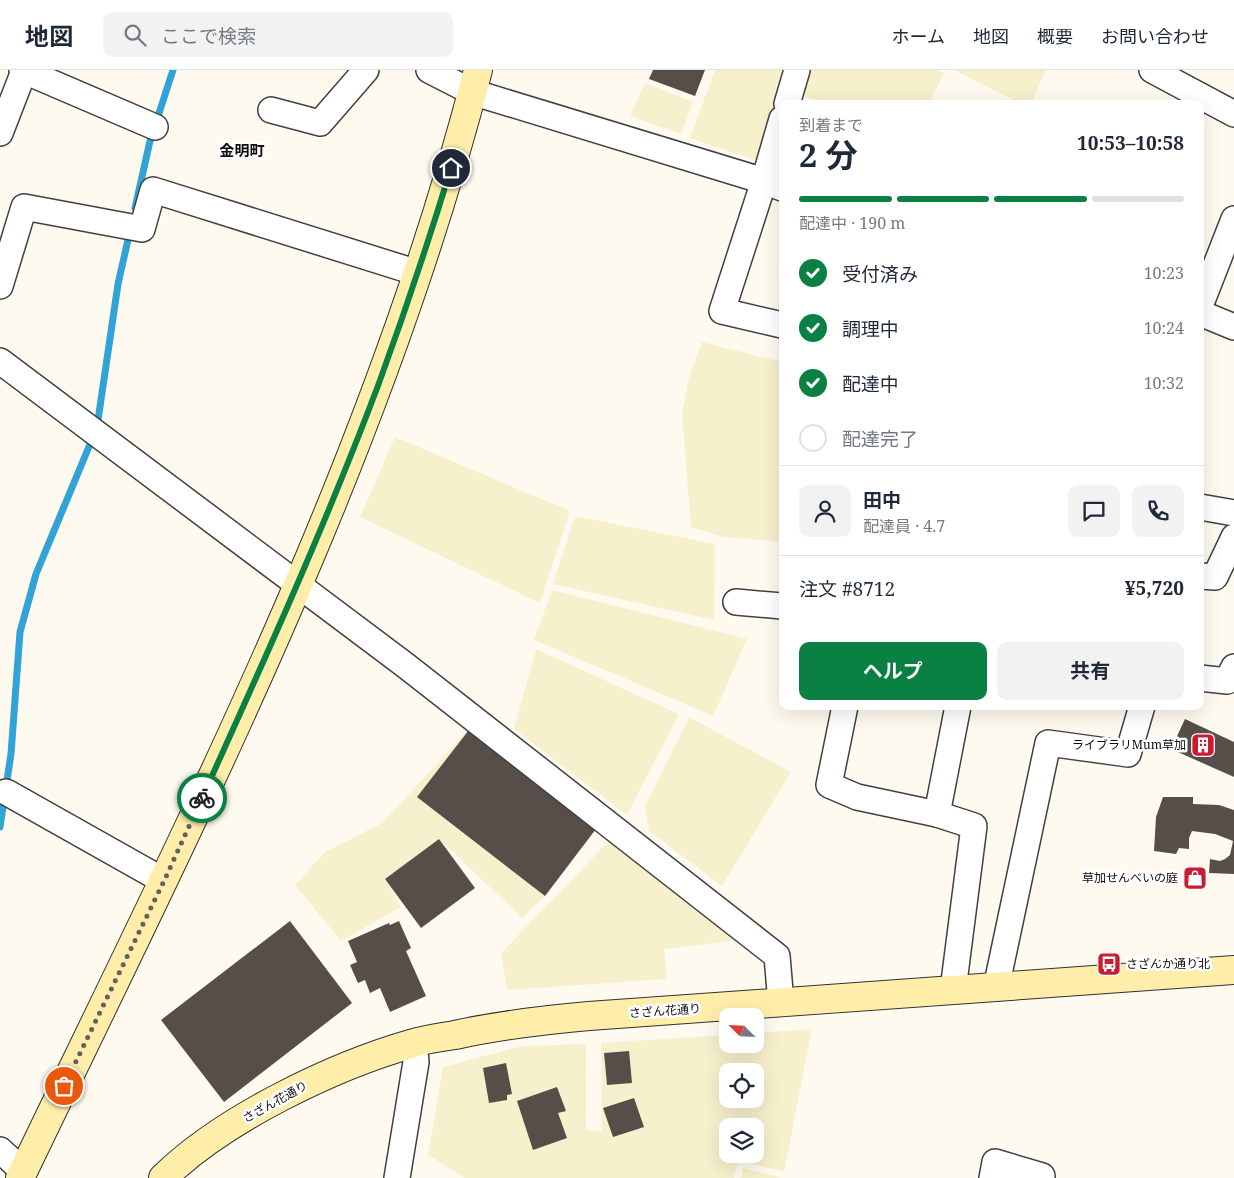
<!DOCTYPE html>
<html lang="ja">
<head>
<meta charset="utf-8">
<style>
  body { margin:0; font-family:"Noto Serif","Noto Sans JP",serif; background:#f2f2f3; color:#1f2937; height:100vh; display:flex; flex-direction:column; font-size:19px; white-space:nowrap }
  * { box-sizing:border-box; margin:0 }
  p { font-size:16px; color:#747a83 }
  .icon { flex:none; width:28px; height:28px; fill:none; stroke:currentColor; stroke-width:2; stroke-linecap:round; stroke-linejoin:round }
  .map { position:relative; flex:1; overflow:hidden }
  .side { position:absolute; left:779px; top:30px; width:425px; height:610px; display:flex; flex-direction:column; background:#fff; border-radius:10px; box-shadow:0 5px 20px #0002 }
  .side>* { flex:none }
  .needle { width:32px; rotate:294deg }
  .controls { position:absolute; left:719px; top:938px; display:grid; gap:10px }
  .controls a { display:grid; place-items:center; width:45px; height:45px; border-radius:10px; background:#fff; box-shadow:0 5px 20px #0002; font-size:25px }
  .pin { position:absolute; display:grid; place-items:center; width:42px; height:42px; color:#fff; margin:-21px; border:2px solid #fff; border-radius:50%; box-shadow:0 1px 5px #0007 }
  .courier { position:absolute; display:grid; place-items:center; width:50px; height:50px; margin:-25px; border:4px solid #0b8043; border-radius:50%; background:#fff; color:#222; box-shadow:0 1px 6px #0007 }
  .summary em { font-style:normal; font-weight:700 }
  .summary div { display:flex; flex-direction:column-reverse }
  .summary { display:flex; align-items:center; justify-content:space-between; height:85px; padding:0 20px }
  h1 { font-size:32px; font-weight:700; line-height:38px }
  .bar { display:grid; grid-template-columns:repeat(4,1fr); gap:8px 5px; align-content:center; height:60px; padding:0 20px }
  .bar i { height:6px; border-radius:4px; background:#e0e1e3 }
  .bar .on { background:#0b8043 }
  .bar p { grid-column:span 4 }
  .line { display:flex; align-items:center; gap:12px; padding:0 20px; border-top:1px solid #e0e1e3 }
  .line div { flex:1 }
  .round { display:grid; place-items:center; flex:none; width:52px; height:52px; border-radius:10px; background:#f2f2f3 }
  ol { padding:0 20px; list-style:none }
  li { display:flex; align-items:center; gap:15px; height:55px }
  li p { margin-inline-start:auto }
  li .icon { padding:5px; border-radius:50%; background:#0b8043; color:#fff; stroke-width:4 }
  li:last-child { color:#747a83 }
  li i { width:28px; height:28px; border:2px solid #e0e1e3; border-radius:50% }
  .primary-button { display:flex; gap:10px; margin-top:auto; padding:10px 20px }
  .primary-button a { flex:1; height:58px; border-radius:10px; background:#0b8043; color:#fff; font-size:20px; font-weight:700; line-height:58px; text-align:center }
  .primary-button a+a { background:#f2f2f3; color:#1f2937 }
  header { display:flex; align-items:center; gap:30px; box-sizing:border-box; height:70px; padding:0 25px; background:#fff; border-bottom:1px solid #e0e1e3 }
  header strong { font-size:24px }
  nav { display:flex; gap:28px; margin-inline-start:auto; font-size:18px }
  .search { width:350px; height:45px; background:#f2f2f3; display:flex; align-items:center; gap:12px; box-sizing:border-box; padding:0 18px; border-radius:10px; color:#747a83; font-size:19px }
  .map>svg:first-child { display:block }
  .farmland { fill:#f7f0cd; fill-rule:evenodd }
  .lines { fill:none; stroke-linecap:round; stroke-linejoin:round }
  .stream { stroke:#31a3d7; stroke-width:7 }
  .building { fill:#574e49 }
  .street-casing { stroke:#414141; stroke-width:28 }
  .secondary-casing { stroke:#303030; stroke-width:30 }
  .street { stroke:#fff; stroke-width:25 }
  .secondary { stroke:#fea; stroke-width:28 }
  .done { stroke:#62615d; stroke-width:5; stroke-dasharray:0 9 }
  .route { stroke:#0b8043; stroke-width:6 }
  .labels { text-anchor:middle; stroke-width:5; stroke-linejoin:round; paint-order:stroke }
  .poi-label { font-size:12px; fill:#0e0e0e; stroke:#fff; text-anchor:end }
  .street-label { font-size:12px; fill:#0e0e0e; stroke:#fff }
  .quarter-label { font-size:15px; font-weight:bold; fill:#0e0e0e; stroke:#fff }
</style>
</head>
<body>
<header>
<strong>地図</strong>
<div class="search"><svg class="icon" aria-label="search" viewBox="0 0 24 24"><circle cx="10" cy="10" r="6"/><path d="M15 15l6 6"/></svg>ここで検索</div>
<nav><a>ホーム</a><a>地図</a><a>概要</a><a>お問い合わせ</a></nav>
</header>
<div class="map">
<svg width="1234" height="1108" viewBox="0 0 1234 1108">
  <rect width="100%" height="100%" fill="#fffaef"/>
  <g class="farmland">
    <path d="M715,0H790L760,92L690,68Z"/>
    <path d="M811,0H937L944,3L929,34H830L802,26Z"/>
    <path d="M954,0H1046L1031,34H1021Z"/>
    <path d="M645,13L693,32L681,64L630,46Z"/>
    <path d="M702,272L782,292V472L724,467L691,457L682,343L690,304Z"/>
    <path d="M395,367L570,441L540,533L360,447Z"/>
    <path d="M575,446L715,474L714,550L553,514Z"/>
    <path d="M552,520L747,569L713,646L534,570Z"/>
    <path d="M536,579L679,644L627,745L514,659Z"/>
    <path d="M689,647L791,702L722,816L649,761L645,736Z"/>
    <path d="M472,656L599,755L545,826L522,848L439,769L385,809L401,837L341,871L295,815L325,782L382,753Z"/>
    <path d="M614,766L747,869L664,879L667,909L507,920L501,883Z"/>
    <path d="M812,959L784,1102L738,1090L734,1108H465L428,1085L443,997L522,976L586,974V1060L602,1061L601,973L727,965L728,974H755V963ZM728,1001H755V1029H728ZM728,1056H755V1084H728Z"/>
    <path d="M743,1098L783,1108H741Z"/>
  </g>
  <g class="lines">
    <g class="stream">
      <path d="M135,138L150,71L173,0"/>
      <path d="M97,357L118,214L130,161"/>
      <path d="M0,757L11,684L20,562L36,504L93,367"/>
    </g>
  </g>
  <g class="building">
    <path d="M653,0H705L695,26L649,9Z"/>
    <path d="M1185,649L1234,672V707L1171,679Z"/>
    <path d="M472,656L599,755L545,826L417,727Z"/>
    <path d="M1163,727H1193V734L1219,735L1234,740V804L1209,803L1210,789L1220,791L1225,789L1230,785L1233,771L1215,764L1192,761L1189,768V779L1179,778L1176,784L1154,781L1156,747Z"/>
    <path d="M439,769L475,818L421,858L385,809Z"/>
    <path d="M290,851L352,933L224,1032L161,950Z"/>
    <path d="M399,851L411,878L406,881L426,926L390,942L380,918L370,923L365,910L358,913L350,895L357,892L348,871L389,853L390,855Z"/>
    <path d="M629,981L632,1013L607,1015L604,983Z"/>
    <path d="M506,993L512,1024L507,1025V1030L489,1033L483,998Z"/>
    <path d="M557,1017L566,1041L558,1043L567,1068L533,1080L517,1031Z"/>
    <path d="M634,1028L644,1057L613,1067L603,1038Z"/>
  </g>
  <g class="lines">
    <g class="street-casing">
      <g id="street">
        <path d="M22,0L155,57"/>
        <path d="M429,0L472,22L764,111L782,118"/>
        <path d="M1152,0L1234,44"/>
        <path d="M787,34L797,0"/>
        <path d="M271,40L320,53L366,0"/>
        <path d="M782,49L764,111L722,241L782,255"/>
        <path d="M0,63L24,1"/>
        <path d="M0,216L24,137L142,159L153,120L418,203"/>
        <path d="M1200,236L1234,149"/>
        <path d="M1200,243L1234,257"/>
        <path d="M0,291L405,595L777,886L781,933"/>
        <path d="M1200,437L1234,443"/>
        <path d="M1200,506L1215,507L1234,467"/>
        <path d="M736,532L782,536"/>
        <path d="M1200,608L1227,611L1234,597"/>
        <path d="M845,636L829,715L857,727L937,744L958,636"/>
        <path d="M6,722L164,811"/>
        <path d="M937,744L974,756L953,920"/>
        <path d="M996,918L1048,673L1128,684L1142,636"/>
        <path d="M0,1080L23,1101"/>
        <path d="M397,1108L416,992L414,973"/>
        <path d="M992,1108L995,1092L1042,1106L1041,1108"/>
      </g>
    </g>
    <g class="secondary-casing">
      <g id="secondary">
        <path d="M20,1108C192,750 379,387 478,0"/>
        <path d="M163,1108C223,1049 333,996 414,973C427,969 441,967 455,965C499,955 544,950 589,946L1234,900"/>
      </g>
    </g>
    <use href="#street" class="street"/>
    <use href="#secondary" class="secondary"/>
  </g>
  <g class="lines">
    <path class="done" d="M64,1016L164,811L202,728"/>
    <path class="route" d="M202,728C264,591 326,454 379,313C405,242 429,170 451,98"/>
  </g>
  <defs>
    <g id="building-square" transform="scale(1.25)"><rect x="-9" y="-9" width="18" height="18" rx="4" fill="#c81c33" stroke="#fff"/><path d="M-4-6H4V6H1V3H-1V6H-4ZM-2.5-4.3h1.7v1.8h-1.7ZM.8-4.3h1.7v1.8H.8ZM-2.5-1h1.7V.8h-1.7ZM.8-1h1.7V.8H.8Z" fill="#fff"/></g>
    <g id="shop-square" transform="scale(1.25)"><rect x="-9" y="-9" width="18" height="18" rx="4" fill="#c81c33" stroke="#fff"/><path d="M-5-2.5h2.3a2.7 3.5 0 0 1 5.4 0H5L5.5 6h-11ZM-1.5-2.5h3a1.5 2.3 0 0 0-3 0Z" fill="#fff"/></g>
    <g id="bus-square" transform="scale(1.25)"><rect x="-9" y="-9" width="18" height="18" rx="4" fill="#c81c33" stroke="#fff"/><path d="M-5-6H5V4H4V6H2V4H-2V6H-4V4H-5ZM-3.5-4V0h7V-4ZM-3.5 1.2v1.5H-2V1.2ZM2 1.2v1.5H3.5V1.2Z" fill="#fff"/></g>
  </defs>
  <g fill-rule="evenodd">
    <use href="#building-square" x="1203" y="675"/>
    <use href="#shop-square" x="1195" y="808"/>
    <use href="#bus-square" x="1109" y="894"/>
  </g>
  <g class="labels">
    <g class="poi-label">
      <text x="1186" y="679">ライブラリMum草加</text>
      <text x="1178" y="812">草加せんべいの庭</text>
      <text x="1126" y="898" text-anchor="start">さざんか通り北</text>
    </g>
    <g class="street-label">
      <text transform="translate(665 941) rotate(-4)" y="4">さざん花通り</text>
      <text transform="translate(275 1032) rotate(-29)" y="4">さざん花通り</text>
    </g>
    <g class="quarter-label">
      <text x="242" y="86">金明町</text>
    </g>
  </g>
</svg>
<div class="controls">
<a><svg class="needle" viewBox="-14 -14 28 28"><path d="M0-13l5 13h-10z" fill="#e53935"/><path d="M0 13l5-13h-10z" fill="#747a83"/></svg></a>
<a><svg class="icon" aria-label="locate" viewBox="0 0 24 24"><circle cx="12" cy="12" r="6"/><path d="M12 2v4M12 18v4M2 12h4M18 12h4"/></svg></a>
<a><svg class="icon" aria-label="layers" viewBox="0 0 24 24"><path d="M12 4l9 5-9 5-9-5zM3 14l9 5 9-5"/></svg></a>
</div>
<div class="pin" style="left:64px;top:1016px;background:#ea580c"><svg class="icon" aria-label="bag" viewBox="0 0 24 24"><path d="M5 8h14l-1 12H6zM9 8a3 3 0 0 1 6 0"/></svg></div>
<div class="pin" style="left:451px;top:98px;background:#1f2937"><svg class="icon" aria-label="home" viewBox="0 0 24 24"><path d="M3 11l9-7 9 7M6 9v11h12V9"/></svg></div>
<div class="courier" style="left:202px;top:728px"><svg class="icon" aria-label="bike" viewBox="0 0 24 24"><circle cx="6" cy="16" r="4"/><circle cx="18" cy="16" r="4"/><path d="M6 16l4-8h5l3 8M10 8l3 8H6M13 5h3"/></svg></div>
<section class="side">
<div class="summary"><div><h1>2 分</h1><p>到着まで</p></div><em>10:53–10:58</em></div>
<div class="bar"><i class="on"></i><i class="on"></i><i class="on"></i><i></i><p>配達中 · 190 m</p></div>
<ol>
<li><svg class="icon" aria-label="check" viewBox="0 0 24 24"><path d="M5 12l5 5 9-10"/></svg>受付済み<p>10:23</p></li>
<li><svg class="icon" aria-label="check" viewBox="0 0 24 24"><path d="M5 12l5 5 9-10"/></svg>調理中<p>10:24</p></li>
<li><svg class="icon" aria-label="check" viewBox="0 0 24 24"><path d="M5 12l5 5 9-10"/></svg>配達中<p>10:32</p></li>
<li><i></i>配達完了</li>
</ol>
<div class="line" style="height:90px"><a class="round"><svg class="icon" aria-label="person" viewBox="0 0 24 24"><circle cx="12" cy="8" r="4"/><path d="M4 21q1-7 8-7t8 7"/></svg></a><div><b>田中</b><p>配達員 · 4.7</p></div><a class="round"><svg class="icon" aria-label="chat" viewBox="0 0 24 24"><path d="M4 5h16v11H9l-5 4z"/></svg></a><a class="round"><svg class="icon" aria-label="phone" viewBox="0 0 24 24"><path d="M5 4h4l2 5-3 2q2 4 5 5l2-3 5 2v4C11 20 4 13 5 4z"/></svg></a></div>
<div class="line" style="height:65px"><div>注文 #8712</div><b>¥5,720</b></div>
<div class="primary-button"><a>ヘルプ</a><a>共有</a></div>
</section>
</div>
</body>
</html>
